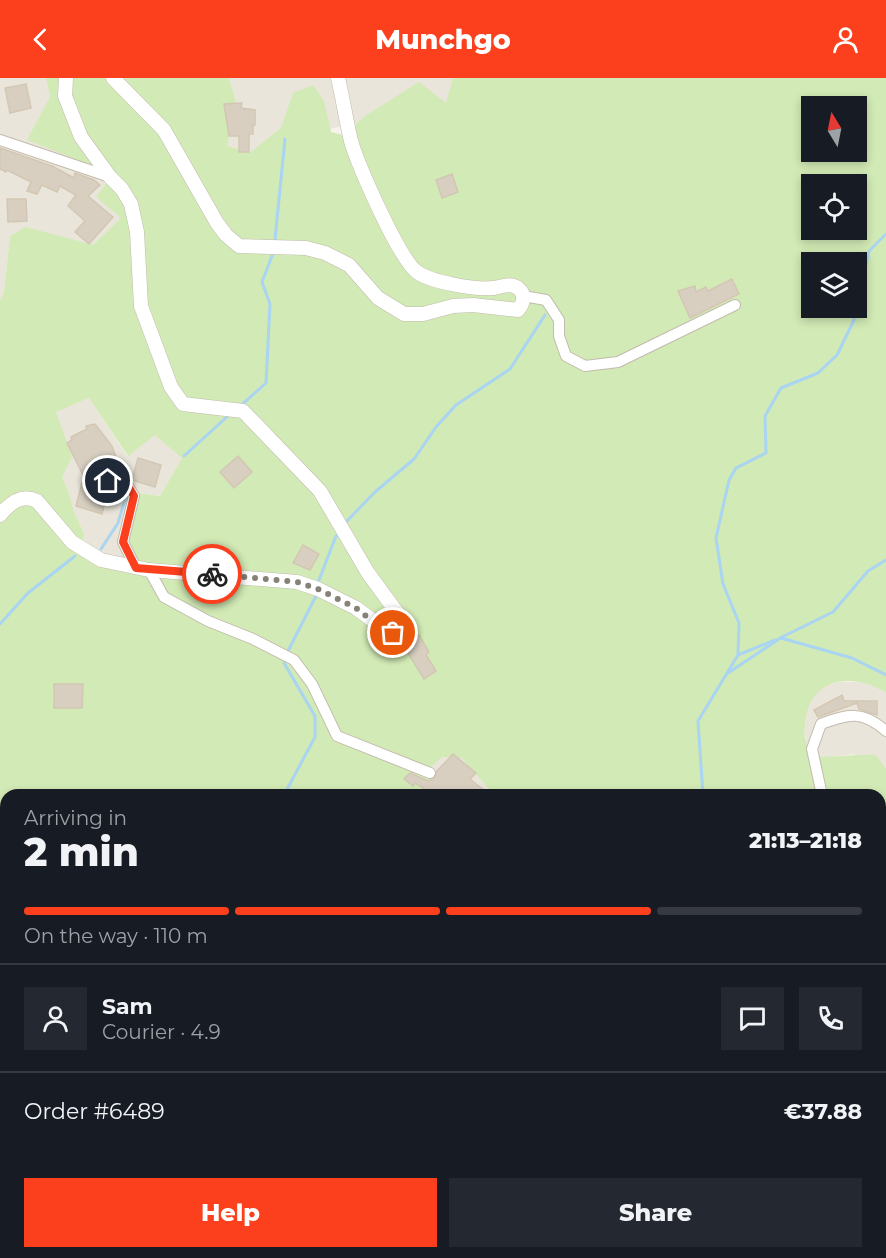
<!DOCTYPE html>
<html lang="en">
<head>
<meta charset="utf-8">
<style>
  body { margin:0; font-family:Montserrat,sans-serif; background:#242831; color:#f1f3f6; height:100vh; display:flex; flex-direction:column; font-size:22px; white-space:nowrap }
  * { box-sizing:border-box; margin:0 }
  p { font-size:20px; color:#9ea1a6 }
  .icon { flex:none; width:33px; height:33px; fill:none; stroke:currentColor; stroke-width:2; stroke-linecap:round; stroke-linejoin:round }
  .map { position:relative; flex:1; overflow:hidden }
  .details { position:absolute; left:0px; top:711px; width:886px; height:470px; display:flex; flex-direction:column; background:#171b24; border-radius:18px 18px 0 0; box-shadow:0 3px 9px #0003 }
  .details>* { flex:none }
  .needle { width:39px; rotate:350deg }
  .fabs { position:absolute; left:801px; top:18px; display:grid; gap:12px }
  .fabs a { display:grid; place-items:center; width:66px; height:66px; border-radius:0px; background:#171b24; box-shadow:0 3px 9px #0003; font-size:30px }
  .pin { position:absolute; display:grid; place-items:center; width:51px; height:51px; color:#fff; margin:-26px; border:3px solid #fff; border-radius:50%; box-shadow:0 2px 6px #0007 }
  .courier { position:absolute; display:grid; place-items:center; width:60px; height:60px; margin:-30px; border:4px solid #fc3f1d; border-radius:50%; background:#fff; color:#222; box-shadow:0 2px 8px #0007 }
  .summary em { font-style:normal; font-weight:800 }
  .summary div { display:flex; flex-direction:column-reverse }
  .summary { display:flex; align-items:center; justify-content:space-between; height:102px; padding:0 24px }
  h1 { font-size:39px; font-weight:800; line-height:45px }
  .bar { display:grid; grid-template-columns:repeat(4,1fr); gap:9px 6px; align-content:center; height:72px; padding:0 24px }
  .bar i { height:8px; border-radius:4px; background:#363941 }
  .bar .current { background:#fc3f1d }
  .bar p { grid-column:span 4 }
  .line { display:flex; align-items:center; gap:15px; padding:0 24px; border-top:2px solid #363941 }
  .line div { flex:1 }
  .round { display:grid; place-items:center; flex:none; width:63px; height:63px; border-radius:0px; background:#242831 }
  .primary-button { display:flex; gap:12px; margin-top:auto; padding:12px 24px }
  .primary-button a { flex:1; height:69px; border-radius:0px; background:#fc3f1d; color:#fff; font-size:24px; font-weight:800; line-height:69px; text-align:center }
  .primary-button a+a { background:#242831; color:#f1f3f6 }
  header { display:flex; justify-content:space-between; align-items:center; height:78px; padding:0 24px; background:#fc3f1d; color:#fff; font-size:27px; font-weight:800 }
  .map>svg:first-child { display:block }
  .residential { fill:#eae5da }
  .green { fill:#d2eab5; fill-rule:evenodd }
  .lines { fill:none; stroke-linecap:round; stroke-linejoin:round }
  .stream { stroke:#a9d4f2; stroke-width:3 }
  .building { fill:#d8cfc1; stroke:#d3c7b4; stroke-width:1.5 }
  .minor-casing { stroke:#c2bbae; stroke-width:12 }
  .tertiary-casing { stroke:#c2bbae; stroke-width:15 }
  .minor { stroke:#fff; stroke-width:10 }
  .tertiary { stroke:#fff; stroke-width:14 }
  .done { stroke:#878178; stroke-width:6; stroke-dasharray:0 10.8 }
  .route { stroke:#fc3f1d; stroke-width:8 }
</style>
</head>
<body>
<header><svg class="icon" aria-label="back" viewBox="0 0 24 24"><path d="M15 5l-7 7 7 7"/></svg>Munchgo<svg class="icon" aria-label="person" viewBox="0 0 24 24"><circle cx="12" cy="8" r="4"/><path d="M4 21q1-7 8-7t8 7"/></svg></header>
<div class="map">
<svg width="886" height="1180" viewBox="0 0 886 1180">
  <rect width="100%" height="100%" fill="#f6f3ec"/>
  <g class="residential">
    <path d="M0,0H46L50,19L93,88L107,104L96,119L122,140L93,167L53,157L10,158L4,214L0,222Z"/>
    <path d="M229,0H456L446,25L262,66L252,74L227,68L236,24Z"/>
    <path d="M89,320L127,378L155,356L182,380L160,418L132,414L128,489L81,475L84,455L74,434L69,415L62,399L56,334Z"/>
    <path d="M839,604H867L886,615V704L854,676L830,679L814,678L807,669L804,649L808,625L822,609Z"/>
    <path d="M442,679H462L494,717H436L426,693Z"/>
    <path d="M197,1175L200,1180H81L77,1175Z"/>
    <path d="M315,1175V1174L518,1175L517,1180H316Z"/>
  </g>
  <g class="green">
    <path d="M46,0H229L236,24L227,68L251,74L281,50L293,15L313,7L324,23L331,54L343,57L365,38L419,4L446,25L453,0H886V615C856,595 813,598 806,639C803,654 804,666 814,678C835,680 855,676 876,677L886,691V1180H859L855,1175L880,1174V717H494L462,680L442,679L427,693L436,717H6V1174L77,1175L81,1180H0V222L4,214L10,158L26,149L93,167L121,140L96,119L107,104L93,88L27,62L50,19ZM812,28H856V74H812ZM812,106H856V152H812ZM812,184H856V230H812ZM89,320L128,378L155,357L182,380L160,418L131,414L121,456L128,489L81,475L84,455L74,434L69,415L62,399L72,379L56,334Z"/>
    <path d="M535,1174H836L839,1180H534Z"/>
  </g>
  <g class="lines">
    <g class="stream">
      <path d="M275,161L285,61"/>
      <path d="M239,329L266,305L270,226L262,204L272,178"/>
      <path d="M184,378L229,337"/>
      <path d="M345,445L375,414L414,381L436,349L456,327L510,291L545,237"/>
      <path d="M101,471L118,445L126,418"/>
      <path d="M319,502L336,458"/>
      <path d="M0,546L28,515L75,478"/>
      <path d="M781,560L852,580L886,597"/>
      <path d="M287,575L316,518"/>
      <path d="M738,577L775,562"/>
      <path d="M728,595L782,559L833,534L868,493L886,482"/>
      <path d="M284,717L315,659V638L284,585L285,581"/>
      <path d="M703,717L698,643L738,577L739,545L723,506L716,460L729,402L736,390L766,375L765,338L781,310L818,295L837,277L854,242L869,173L886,156"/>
      <path d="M0,787L6,784"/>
    </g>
  </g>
  <g class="building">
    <path d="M26,6L31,30L10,35L5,10Z"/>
    <path d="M242,25L241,30L255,32V47H253V56H249V74H239V58H229L224,26Z"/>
    <path d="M0,70L52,88L74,100L75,95L94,102L100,107L88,118L113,139L89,166L75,154L85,143L68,128L76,117L60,108L57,114L42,107L37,116L27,113L31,104L7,92L6,94L0,91Z"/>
    <path d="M452,96L458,114L442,120L436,102Z"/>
    <path d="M7,121H26L27,143L8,144Z"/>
    <path d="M732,201L739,216L690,240L678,213L695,208L696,214L706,209L708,213Z"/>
    <path d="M95,346L112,368L119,388L123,387L129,401L115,398L110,386L108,393L84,399L67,365L72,362L71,359L87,351L86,348Z"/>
    <path d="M238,378L252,394L234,410L220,394Z"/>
    <path d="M138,380L161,387L155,409L132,402Z"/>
    <path d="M82,405L104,410L100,423L105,424L102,436L76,428Z"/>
    <path d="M303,467L319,476L310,492L293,485Z"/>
    <path d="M419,557L429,574L426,577L436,593L424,601L403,567Z"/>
    <path d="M54,606H83L82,630H54Z"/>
    <path d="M842,617L844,623H877V637L859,631L857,625L818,639L814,632Z"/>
    <path d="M453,676L476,695L470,701L490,717H435L415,705L413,708L404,701L410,695L428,703L434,701L437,693Z"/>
  </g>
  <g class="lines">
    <g class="minor-casing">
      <g id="minor">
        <path d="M0,62L110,99"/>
        <path d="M523,218L546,222L559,242V258L566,278L585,288L618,284L735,227"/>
        <path d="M108,403L116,408H128L134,418L123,464L136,490"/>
        <path d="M149,492L164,519L208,543L253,561L294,582L312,606L337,658L430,695"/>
        <path d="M822,717L812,671L821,646C849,636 862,632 886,653"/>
        <path d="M842,1174L845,1180"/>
        <path d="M526,1180L527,1174"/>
      </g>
    </g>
    <g class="tertiary-casing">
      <g id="tertiary">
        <path d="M113,0L164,52L217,145L226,157L239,168L306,170L325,175L349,187L378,220L404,236H423L453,228L473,227L518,232C523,226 526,217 519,211C511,204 502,209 493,210C475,212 431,204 417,194C399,181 358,87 351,63C346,42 343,21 338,0"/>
        <path d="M0,437C10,425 22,415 37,423L72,464L101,482L149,492L297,504L318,511L356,530L390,555H396L402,547L401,540L368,495L320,413L243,333L183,326L171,309L141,228L137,154L131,126L122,111L110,99L81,59L65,18L66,0"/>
      </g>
    </g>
    <use href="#minor" class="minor"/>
    <use href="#tertiary" class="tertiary"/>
  </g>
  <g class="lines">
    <path class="done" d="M212,496L297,504L318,511L356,530L386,554L393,555"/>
    <path class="route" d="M108,403L116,408H128L134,418L123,464L136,490L212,496"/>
  </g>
</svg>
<div class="fabs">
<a><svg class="needle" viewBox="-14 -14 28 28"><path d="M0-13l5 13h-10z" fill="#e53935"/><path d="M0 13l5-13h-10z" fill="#9ea1a6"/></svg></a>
<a><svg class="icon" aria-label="locate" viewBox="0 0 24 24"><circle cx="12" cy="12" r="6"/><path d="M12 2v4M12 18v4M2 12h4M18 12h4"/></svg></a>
<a><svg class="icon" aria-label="layers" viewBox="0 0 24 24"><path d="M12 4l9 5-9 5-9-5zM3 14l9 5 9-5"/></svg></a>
</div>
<div class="pin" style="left:393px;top:555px;background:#ea580c"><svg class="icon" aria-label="bag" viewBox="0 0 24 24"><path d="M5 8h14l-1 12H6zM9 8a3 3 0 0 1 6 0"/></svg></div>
<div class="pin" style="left:108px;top:403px;background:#1f2937"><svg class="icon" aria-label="home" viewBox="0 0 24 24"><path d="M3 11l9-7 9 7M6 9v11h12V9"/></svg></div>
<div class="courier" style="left:212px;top:496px"><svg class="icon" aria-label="bike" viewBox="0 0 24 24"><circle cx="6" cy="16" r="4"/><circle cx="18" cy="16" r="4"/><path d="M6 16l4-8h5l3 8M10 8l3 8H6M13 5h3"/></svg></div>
<section class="details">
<div class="summary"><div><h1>2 min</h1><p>Arriving in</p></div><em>21:13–21:18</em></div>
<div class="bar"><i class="current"></i><i class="current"></i><i class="current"></i><i></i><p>On the way · 110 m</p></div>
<div class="line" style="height:108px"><a class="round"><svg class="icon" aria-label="person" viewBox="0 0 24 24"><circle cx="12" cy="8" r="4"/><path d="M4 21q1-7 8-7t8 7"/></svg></a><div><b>Sam</b><p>Courier · 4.9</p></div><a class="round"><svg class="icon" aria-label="chat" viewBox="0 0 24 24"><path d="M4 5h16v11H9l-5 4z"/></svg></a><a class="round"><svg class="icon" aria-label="phone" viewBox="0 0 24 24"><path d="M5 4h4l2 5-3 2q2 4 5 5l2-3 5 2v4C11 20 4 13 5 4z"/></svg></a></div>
<div class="line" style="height:78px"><div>Order #6489</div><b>€37.88</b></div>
<div class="primary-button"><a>Help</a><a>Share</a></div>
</section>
</div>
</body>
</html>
